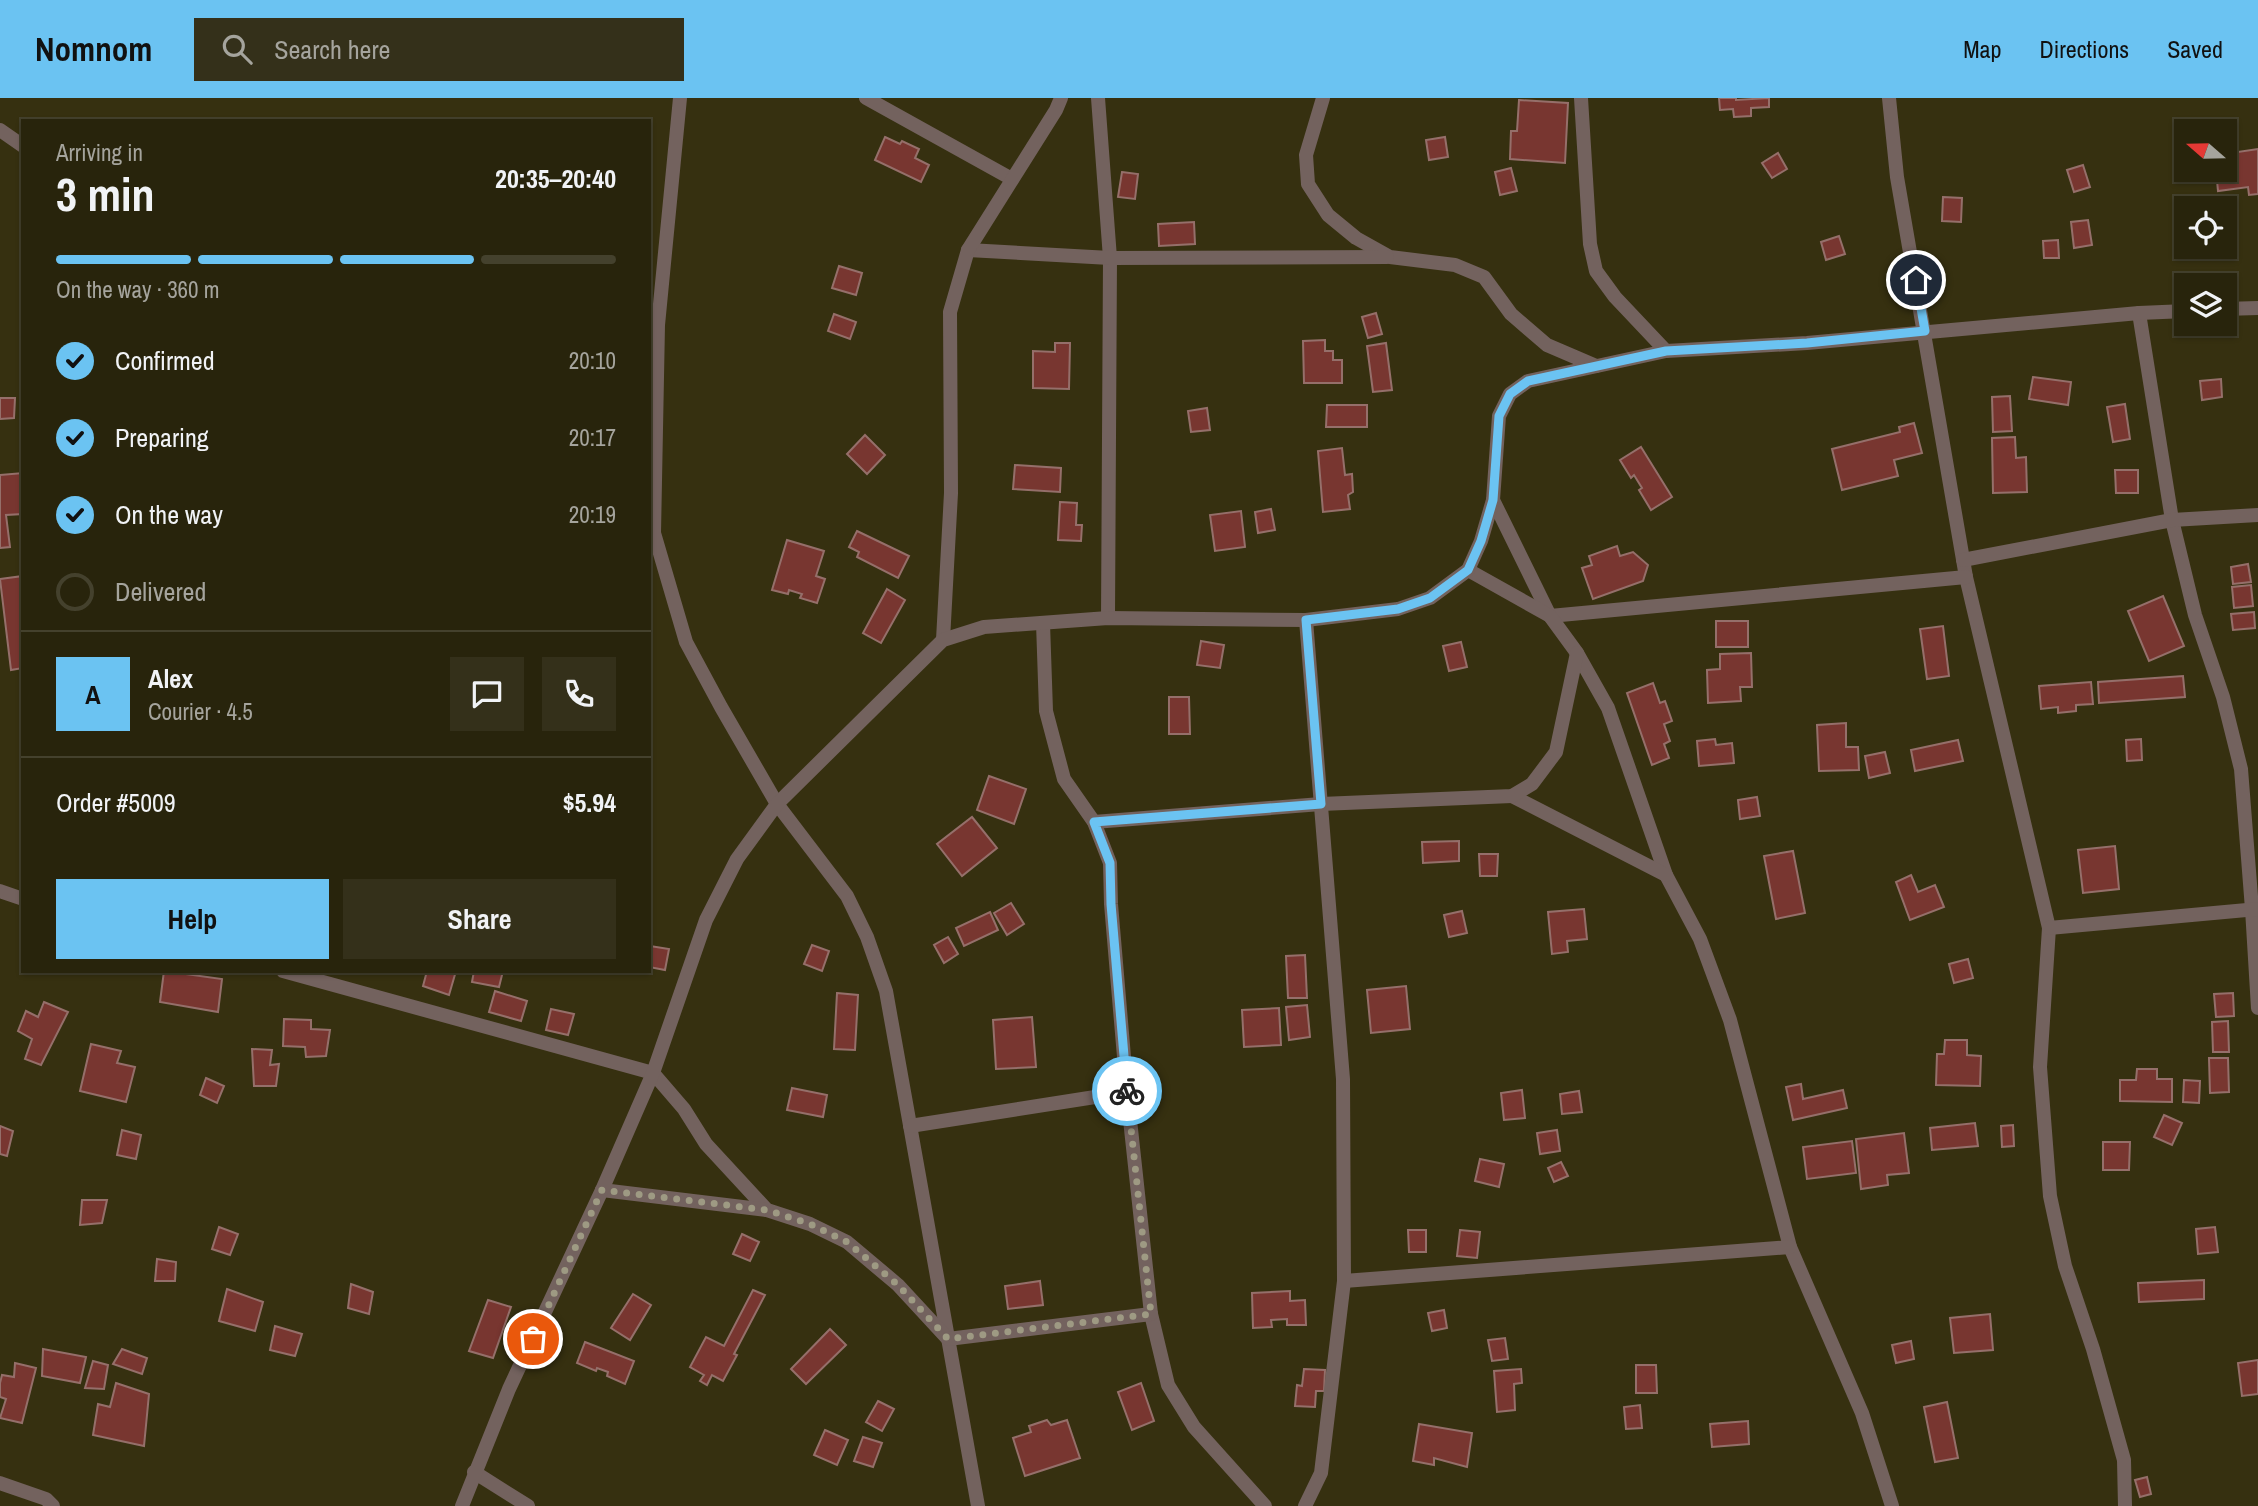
<!DOCTYPE html>
<html lang="en">
<head>
<meta charset="utf-8">
<style>
  body { margin:0; font-family:"Archivo Narrow",sans-serif; background:#34301a; color:#f1f3f6; height:100vh; display:flex; flex-direction:column; font-size:26px; white-space:nowrap }
  * { box-sizing:border-box; margin:0 }
  p { font-size:23px; color:#a5a49d }
  .icon { flex:none; width:38px; height:38px; fill:none; stroke:currentColor; stroke-width:2; stroke-linecap:round; stroke-linejoin:round }
  .map { position:relative; flex:1; overflow:hidden }
  .side { position:absolute; left:21px; top:21px; width:630px; height:854px; display:flex; flex-direction:column; background:#28240c; border-radius:0px; box-shadow:0 2px 5px #0004,0 0 0 2px #44412d }
  .side>* { flex:none }
  .needle { width:46px; rotate:290deg }
  .fabs { position:absolute; left:2174px; top:21px; display:grid; gap:14px }
  .fabs a { display:grid; place-items:center; width:63px; height:63px; border-radius:0px; background:#28240c; box-shadow:0 2px 5px #0004,0 0 0 2px #44412d; font-size:35px }
  .pin { position:absolute; display:grid; place-items:center; width:60px; height:60px; color:#fff; margin:-30px; border:4px solid #fff; border-radius:50%; box-shadow:0 2px 7px #0007 }
  .courier { position:absolute; display:grid; place-items:center; width:70px; height:70px; margin:-35px; border:5px solid #6bc3f2; border-radius:50%; background:#fff; color:#222; box-shadow:0 2px 9px #0007 }
  .summary em { font-style:normal; font-weight:700 }
  .summary div { display:flex; flex-direction:column-reverse }
  .summary { display:flex; align-items:center; justify-content:space-between; height:119px; padding:0 35px }
  h1 { font-size:46px; font-weight:700; line-height:52px }
  .bar { display:grid; grid-template-columns:repeat(4,1fr); gap:10px 7px; align-content:center; height:84px; padding:0 35px }
  .bar i { height:9px; border-radius:5px; background:#44412d }
  .bar .selected { background:#6bc3f2 }
  .bar p { grid-column:span 4 }
  .line { display:flex; align-items:center; gap:18px; padding:0 35px; border-top:2px solid #44412d }
  .line div { flex:1 }
  .round { display:grid; place-items:center; flex:none; width:74px; height:74px; border-radius:0px; background:#34301a }
  ol { padding:0 35px; list-style:none }
  li { display:flex; align-items:center; gap:21px; height:77px }
  li p { margin-inline-start:auto }
  li .icon { padding:7px; border-radius:50%; background:#6bc3f2; color:#111; stroke-width:4 }
  li:last-child { color:#a5a49d }
  li i { width:38px; height:38px; border:4px solid #44412d; border-radius:50% }
  .primary-button { display:flex; gap:14px; margin-top:auto; padding:14px 35px }
  .primary-button a { flex:1; height:80px; border-radius:0px; background:#6bc3f2; color:#111; font-size:28px; font-weight:700; line-height:80px; text-align:center }
  .primary-button a+a { background:#34301a; color:#f1f3f6 }
  header { display:flex; align-items:center; gap:42px; box-sizing:border-box; height:98px; padding:0 35px; background:#6bc3f2; color:#111 }
  header strong { font-size:33px }
  nav { display:flex; gap:38px; margin-inline-start:auto; font-size:24px }
  .search { width:490px; height:63px; background:#34301a; display:flex; align-items:center; gap:18px; box-sizing:border-box; padding:0 24px; border-radius:0px; color:#a5a49d; font-size:26px }
  .map>svg:first-child { display:block }
  .building { fill:#783630; stroke:#956f6a; stroke-width:2 }
  .lines { fill:none; stroke-linecap:round; stroke-linejoin:round }
  .street { stroke:#73625e; stroke-width:14 }
  .done { stroke:#9e9a83; stroke-width:7; stroke-dasharray:0 12.6 }
  .route { stroke:#6bc3f2; stroke-width:9 }
</style>
</head>
<body>
<header>
<strong>Nomnom</strong>
<div class="search"><svg class="icon" aria-label="search" viewBox="0 0 24 24"><circle cx="10" cy="10" r="6"/><path d="M15 15l6 6"/></svg>Search here</div>
<nav><a>Map</a><a>Directions</a><a>Saved</a></nav>
</header>
<div class="map">
<svg width="2258" height="1408" viewBox="0 0 2258 1408">
  <rect width="100%" height="100%" fill="#363010"/>
  <g class="building">
    <path d="M1719,0H1736V2L1769,0V9L1751,10V18L1734,19L1733,11L1720,12Z"/>
    <path d="M1519,2L1568,5L1565,65L1510,61L1511,33H1517Z"/>
    <path d="M885,39L900,46L902,43L919,51L915,60L929,67L921,84L875,62Z"/>
    <path d="M1445,39L1448,59L1429,62L1426,42Z"/>
    <path d="M2258,51V96L2249,97L2248,89L2218,93L2216,72H2224V56Z"/>
    <path d="M1778,55L1787,71L1772,80L1762,65Z"/>
    <path d="M2083,67L2090,89L2074,94L2067,72Z"/>
    <path d="M1511,70L1517,93L1500,97L1495,74Z"/>
    <path d="M1122,74L1138,76L1135,101L1118,99Z"/>
    <path d="M1943,99L1962,100L1961,124L1942,123Z"/>
    <path d="M2088,122L2092,147L2074,150L2071,124Z"/>
    <path d="M1194,124L1195,146L1159,148L1158,126Z"/>
    <path d="M1839,138L1845,156L1826,162L1821,144Z"/>
    <path d="M2058,142L2059,160H2044L2043,143Z"/>
    <path d="M839,168L862,175L856,197L832,190Z"/>
    <path d="M1376,215L1382,236L1368,240L1362,219Z"/>
    <path d="M834,216L856,224L850,241L828,233Z"/>
    <path d="M1325,242V253H1333V262H1342V285H1304L1303,243Z"/>
    <path d="M1055,245H1070L1069,291L1033,290V253L1055,254Z"/>
    <path d="M1386,245L1392,292L1373,294L1367,248Z"/>
    <path d="M2033,279L2071,284L2068,307L2029,301Z"/>
    <path d="M2221,281L2222,299L2202,302L2200,283Z"/>
    <path d="M2010,298L2012,333L1993,334L1992,299Z"/>
    <path d="M0,300H15L14,320L0,321Z"/>
    <path d="M2125,306L2130,341L2113,344L2107,309Z"/>
    <path d="M1327,307H1367V329H1326Z"/>
    <path d="M1207,310L1210,332L1191,334L1188,313Z"/>
    <path d="M1914,325L1922,355L1894,362L1898,378L1842,392L1832,351L1900,334L1899,329Z"/>
    <path d="M865,337L885,357L867,376L847,356Z"/>
    <path d="M2015,339L2016,360L2026,359L2027,394L1993,395L1992,340Z"/>
    <path d="M1641,349L1672,399L1651,412L1639,392L1642,390L1634,377L1631,380L1620,362Z"/>
    <path d="M1342,350L1345,377L1352,376L1353,394L1348,397L1350,411L1323,414L1318,353Z"/>
    <path d="M1015,367L1061,370L1060,394L1013,391Z"/>
    <path d="M2115,372H2138V395H2116Z"/>
    <path d="M23,375V416L6,417L10,449L0,450V377Z"/>
    <path d="M1060,404L1077,405L1076,427H1082L1081,443L1058,442Z"/>
    <path d="M1271,411L1275,432L1258,435L1255,414Z"/>
    <path d="M1241,413L1245,449L1215,453L1210,417Z"/>
    <path d="M857,433L909,458L898,480L857,459L859,454L849,449Z"/>
    <path d="M787,442L824,453L816,478L825,481L817,505L800,500L802,496L789,492L788,496L772,492Z"/>
    <path d="M1617,448L1620,458L1633,454L1648,467L1643,483L1593,501L1582,470L1592,467L1589,458Z"/>
    <path d="M2248,466L2251,484L2233,486L2231,469Z"/>
    <path d="M23,478V570L11,572L0,481Z"/>
    <path d="M2251,487L2253,508L2234,510L2232,489Z"/>
    <path d="M887,491L905,502L881,545L863,535Z"/>
    <path d="M2163,498L2184,548L2149,563L2128,513Z"/>
    <path d="M2254,514L2255,530L2233,532L2231,516Z"/>
    <rect x="1716" y="523" width="32" height="26"/>
    <path d="M1943,528L1949,578L1927,581L1920,531Z"/>
    <path d="M1201,543L1224,547L1220,570L1197,567Z"/>
    <path d="M1461,544L1467,569L1449,573L1443,548Z"/>
    <path d="M1751,555L1752,589H1740L1741,603L1708,605L1707,572L1720,571V556Z"/>
    <path d="M2183,578L2185,599L2099,605L2098,584Z"/>
    <path d="M2091,584L2093,606L2076,607V613L2058,615V609L2041,611L2039,588Z"/>
    <path d="M1653,585L1660,605L1665,603L1672,623L1664,626L1670,643L1664,646L1669,660L1652,667L1627,595Z"/>
    <path d="M1169,599H1189L1190,636H1169Z"/>
    <path d="M1846,625V649H1858L1859,672L1819,673L1817,627Z"/>
    <path d="M1715,641L1716,647L1732,645L1734,665L1699,668L1697,643Z"/>
    <path d="M2141,641L2142,662L2127,663L2126,642Z"/>
    <path d="M1958,642L1963,663L1915,673L1911,652Z"/>
    <path d="M1885,654L1890,675L1869,680L1865,658Z"/>
    <path d="M989,678L1026,691L1014,726L977,712Z"/>
    <path d="M1757,699L1760,718L1740,721L1738,702Z"/>
    <path d="M972,719L997,750L962,778L937,746Z"/>
    <path d="M1459,743V763L1423,765L1422,744Z"/>
    <path d="M2115,748L2119,791L2083,795L2078,752Z"/>
    <path d="M1793,753L1805,815L1776,821L1764,758Z"/>
    <path d="M1479,756H1498L1497,778H1480Z"/>
    <path d="M1911,777L1918,794L1935,787L1944,809L1910,822L1896,784Z"/>
    <path d="M1011,805L1024,826L1007,837L994,815Z"/>
    <path d="M1584,811L1587,841L1567,843L1568,854L1552,856L1548,814Z"/>
    <path d="M1462,813L1467,835L1449,839L1444,817Z"/>
    <path d="M990,814L998,832L964,848L956,830Z"/>
    <path d="M948,839L958,856L944,865L934,847Z"/>
    <path d="M812,847L829,853L822,873L804,866Z"/>
    <path d="M650,848L669,851L665,872L649,869Z"/>
    <path d="M1305,857L1307,900H1288L1286,858Z"/>
    <path d="M1968,861L1973,880L1954,885L1949,866Z"/>
    <path d="M164,873L222,881L218,914L160,904Z"/>
    <path d="M427,873H456L449,897L423,888Z"/>
    <path d="M474,873H503L499,889L472,884Z"/>
    <path d="M1406,888L1410,931L1371,935L1367,892Z"/>
    <path d="M495,893L527,903L521,923L489,914Z"/>
    <path d="M837,895L858,897L855,952L834,951Z"/>
    <path d="M2233,895L2234,918L2216,919L2214,896Z"/>
    <path d="M44,904L68,914L41,967L25,961L32,941L18,933L26,913L38,919Z"/>
    <path d="M1307,907L1310,939L1289,942L1286,909Z"/>
    <path d="M1279,910L1281,947L1244,949L1242,912Z"/>
    <path d="M551,911L574,916L568,937L546,932Z"/>
    <path d="M1032,919L1036,969L996,971L993,922Z"/>
    <path d="M284,921L311,922V931L330,932L326,958L306,959L305,949L283,948Z"/>
    <path d="M2228,923L2229,954H2213L2212,924Z"/>
    <path d="M1945,942H1967V957L1981,958L1980,988L1936,987L1937,956H1944Z"/>
    <path d="M91,946L121,953L117,965L135,969L126,1004L80,993Z"/>
    <path d="M252,951L272,952L270,967L279,966L276,988H254Z"/>
    <path d="M2209,960H2228L2229,994L2210,995Z"/>
    <path d="M2137,971H2157V981H2172V1004L2120,1003V982H2136Z"/>
    <path d="M206,980L224,988L217,1005L200,997Z"/>
    <path d="M2184,982L2200,983L2199,1005L2183,1004Z"/>
    <path d="M1801,986L1803,1001L1843,992L1847,1010L1793,1022L1786,989Z"/>
    <path d="M792,990L827,997L823,1019L787,1012Z"/>
    <path d="M1522,992L1525,1020L1504,1022L1501,995Z"/>
    <path d="M1579,993L1582,1014L1562,1016L1560,996Z"/>
    <path d="M2164,1017L2182,1025L2172,1047L2154,1039Z"/>
    <path d="M1975,1025L1978,1048L1932,1052L1930,1030Z"/>
    <path d="M2013,1027L2014,1048L2002,1049L2001,1028Z"/>
    <path d="M0,1028L13,1033L7,1058L0,1056Z"/>
    <path d="M122,1032L141,1037L136,1061L117,1057Z"/>
    <path d="M1557,1032L1560,1053L1540,1056L1537,1035Z"/>
    <path d="M1904,1035L1909,1075L1887,1077L1888,1087L1861,1091L1856,1041Z"/>
    <path d="M1852,1043L1856,1075L1807,1081L1803,1049Z"/>
    <path d="M2103,1044H2130L2129,1072H2103Z"/>
    <path d="M1480,1061L1504,1066L1499,1089L1475,1083Z"/>
    <path d="M1561,1064L1568,1078L1554,1084L1548,1070Z"/>
    <path d="M82,1102H107L102,1125L80,1127Z"/>
    <path d="M219,1129L238,1136L230,1157L212,1151Z"/>
    <path d="M2215,1129L2218,1154L2198,1156L2196,1131Z"/>
    <path d="M1408,1132H1426V1154H1409Z"/>
    <path d="M1460,1132L1480,1134L1477,1160L1457,1158Z"/>
    <path d="M742,1136L759,1144L750,1163L733,1156Z"/>
    <path d="M157,1161L176,1164L175,1183H155Z"/>
    <path d="M2204,1182V1201L2139,1204L2138,1185Z"/>
    <path d="M1040,1183L1043,1207L1008,1211L1005,1188Z"/>
    <path d="M351,1186L373,1194L369,1216L348,1210Z"/>
    <path d="M227,1191L263,1204L255,1233L219,1223Z"/>
    <path d="M753,1192L765,1197L734,1256L737,1257L723,1283L712,1277L707,1287L700,1283L704,1277L690,1269L706,1239L724,1248Z"/>
    <path d="M1290,1193V1203L1305,1202L1306,1227H1287V1221L1271,1222L1272,1229L1253,1230L1252,1195Z"/>
    <path d="M633,1196L651,1207L630,1242L611,1230Z"/>
    <path d="M488,1202L511,1209L493,1260L469,1253Z"/>
    <path d="M1444,1212L1447,1230L1432,1233L1428,1215Z"/>
    <path d="M1990,1216L1993,1252L1954,1255L1950,1220Z"/>
    <path d="M275,1228L302,1236L295,1258L270,1252Z"/>
    <path d="M830,1231L846,1247L806,1286L791,1271Z"/>
    <path d="M1505,1240L1508,1261L1492,1263L1488,1242Z"/>
    <path d="M1911,1243L1914,1261L1896,1265L1892,1247Z"/>
    <path d="M585,1244L634,1263L625,1286L607,1278L608,1274L597,1270L596,1273L577,1265Z"/>
    <path d="M43,1251L86,1259L80,1285L42,1278Z"/>
    <path d="M122,1251L147,1260L142,1276L113,1266Z"/>
    <path d="M2258,1262V1296L2242,1298L2238,1265Z"/>
    <path d="M93,1263L108,1267L104,1291L85,1290Z"/>
    <path d="M15,1265L36,1270L22,1325L0,1320L6,1301L0,1299V1285L2,1277L14,1279Z"/>
    <path d="M1636,1267H1656L1657,1295H1636Z"/>
    <path d="M1304,1271L1325,1272L1324,1293H1316L1315,1309L1295,1308L1297,1287L1302,1288Z"/>
    <path d="M1521,1271L1522,1285L1514,1286L1515,1312L1497,1314L1494,1273Z"/>
    <path d="M116,1285L149,1296L144,1348L93,1337L98,1306L110,1309Z"/>
    <path d="M1141,1285L1154,1323L1132,1332L1118,1294Z"/>
    <path d="M878,1303L894,1311L882,1333L866,1324Z"/>
    <path d="M1947,1304L1958,1360L1935,1364L1924,1309Z"/>
    <path d="M1640,1307L1642,1330L1626,1331L1624,1309Z"/>
    <path d="M1047,1322L1051,1327L1067,1322L1080,1360L1025,1378L1013,1340L1031,1334L1029,1328Z"/>
    <path d="M1748,1323L1749,1346L1712,1349L1710,1326Z"/>
    <path d="M1419,1326L1472,1335L1467,1369L1434,1360V1367L1413,1363Z"/>
    <path d="M825,1332L848,1342L837,1367L814,1357Z"/>
    <path d="M863,1339L882,1345L873,1369L854,1363Z"/>
    <path d="M2147,1379L2151,1396L2140,1399L2135,1382Z"/>
  </g>
  <g class="lines">
    <g class="street">
      <path d="M680,0L658,227L654,435L686,544L721,609L777,706L847,798L867,839L886,893L978,1408"/>
      <path d="M866,0L1012,81"/>
      <path d="M1098,0L1110,160L1108,520"/>
      <path d="M1323,0L1306,57L1308,86L1328,117L1356,140L1390,159L1455,167L1484,179L1511,216L1547,247L1596,268"/>
      <path d="M1581,0L1590,146L1596,173L1615,199L1666,253"/>
      <path d="M1889,0L1897,79L1966,479L2049,830L2040,969L2050,1098L2065,1168L2093,1251L2124,1362L2125,1408"/>
      <path d="M0,32L23,48"/>
      <path d="M968,152L1110,160L1387,159"/>
      <path d="M2224,211L2258,210"/>
      <path d="M2139,215L2172,422L2195,517L2223,599L2241,671L2252,811L2258,910"/>
      <path d="M1493,402L1550,518L1966,479"/>
      <path d="M1963,462L2172,422L2258,417"/>
      <path d="M1468,472L1550,518L1577,555L1608,610L1666,777L1700,841L1730,922L1790,1149L1862,1315L1892,1408"/>
      <path d="M1043,525L1046,613L1064,681L1094,724L1110,765L1111,806L1127,994L1151,1216L1168,1287L1194,1329L1265,1408"/>
      <path d="M943,542L951,395L950,214L968,152L1056,12L1061,0"/>
      <path d="M1512,698L1666,777"/>
      <path d="M1094,724L1321,706L1512,698L1532,686L1556,654L1577,555"/>
      <path d="M0,793L23,801"/>
      <path d="M2049,830L2258,811"/>
      <path d="M283,873L653,975L684,1011L706,1046L767,1112L810,1126L847,1144L898,1187L947,1240"/>
      <path d="M910,1028L1127,994"/>
      <path d="M602,1092L767,1112"/>
      <path d="M1344,1183L1790,1149"/>
      <path d="M948,1241L1151,1216"/>
      <path d="M474,1374L528,1408"/>
      <path d="M0,1385L46,1401L53,1408"/>
      <path d="M462,1408L509,1291L602,1092L653,975L706,822L737,761L777,706L943,542L984,529L1108,520L1306,522L1398,511L1430,500L1468,472L1481,443L1493,402L1499,318L1510,296L1528,283L1666,253L1807,245L2139,215L2186,213"/>
      <path d="M1305,1408L1321,1375L1344,1183L1343,981L1306,522"/>
    </g>
  </g>
  <g class="lines">
    <path class="done" d="M533,1241L602,1092L767,1112L810,1126L847,1144L898,1187L948,1241L1151,1216L1127,993"/>
    <path class="route" d="M1127,993L1111,806L1110,765L1094,724L1321,706L1306,522L1398,511L1430,500L1468,472L1481,443L1493,402L1499,318L1510,296L1528,283L1666,253L1807,245L1925,233L1916,182"/>
  </g>
</svg>
<div class="fabs">
<a><svg class="needle" viewBox="-14 -14 28 28"><path d="M0-13l5 13h-10z" fill="#e53935"/><path d="M0 13l5-13h-10z" fill="#a5a49d"/></svg></a>
<a><svg class="icon" aria-label="locate" viewBox="0 0 24 24"><circle cx="12" cy="12" r="6"/><path d="M12 2v4M12 18v4M2 12h4M18 12h4"/></svg></a>
<a><svg class="icon" aria-label="layers" viewBox="0 0 24 24"><path d="M12 4l9 5-9 5-9-5zM3 14l9 5 9-5"/></svg></a>
</div>
<div class="pin" style="left:533px;top:1241px;background:#ea580c"><svg class="icon" aria-label="bag" viewBox="0 0 24 24"><path d="M5 8h14l-1 12H6zM9 8a3 3 0 0 1 6 0"/></svg></div>
<div class="pin" style="left:1916px;top:182px;background:#1f2937"><svg class="icon" aria-label="home" viewBox="0 0 24 24"><path d="M3 11l9-7 9 7M6 9v11h12V9"/></svg></div>
<div class="courier" style="left:1127px;top:993px"><svg class="icon" aria-label="bike" viewBox="0 0 24 24"><circle cx="6" cy="16" r="4"/><circle cx="18" cy="16" r="4"/><path d="M6 16l4-8h5l3 8M10 8l3 8H6M13 5h3"/></svg></div>
<section class="side">
<div class="summary"><div><h1>3 min</h1><p>Arriving in</p></div><em>20:35–20:40</em></div>
<div class="bar"><i class="selected"></i><i class="selected"></i><i class="selected"></i><i></i><p>On the way · 360 m</p></div>
<ol>
<li><svg class="icon" aria-label="check" viewBox="0 0 24 24"><path d="M5 12l5 5 9-10"/></svg>Confirmed<p>20:10</p></li>
<li><svg class="icon" aria-label="check" viewBox="0 0 24 24"><path d="M5 12l5 5 9-10"/></svg>Preparing<p>20:17</p></li>
<li><svg class="icon" aria-label="check" viewBox="0 0 24 24"><path d="M5 12l5 5 9-10"/></svg>On the way<p>20:19</p></li>
<li><i></i>Delivered</li>
</ol>
<div class="line" style="height:126px"><b class="round" style="background:#6bc3f2;color:#111">A</b><div><b>Alex</b><p>Courier · 4.5</p></div><a class="round"><svg class="icon" aria-label="chat" viewBox="0 0 24 24"><path d="M4 5h16v11H9l-5 4z"/></svg></a><a class="round"><svg class="icon" aria-label="phone" viewBox="0 0 24 24"><path d="M5 4h4l2 5-3 2q2 4 5 5l2-3 5 2v4C11 20 4 13 5 4z"/></svg></a></div>
<div class="line" style="height:91px"><div>Order #5009</div><b>$5.94</b></div>
<div class="primary-button"><a>Help</a><a>Share</a></div>
</section>
</div>
</body>
</html>
